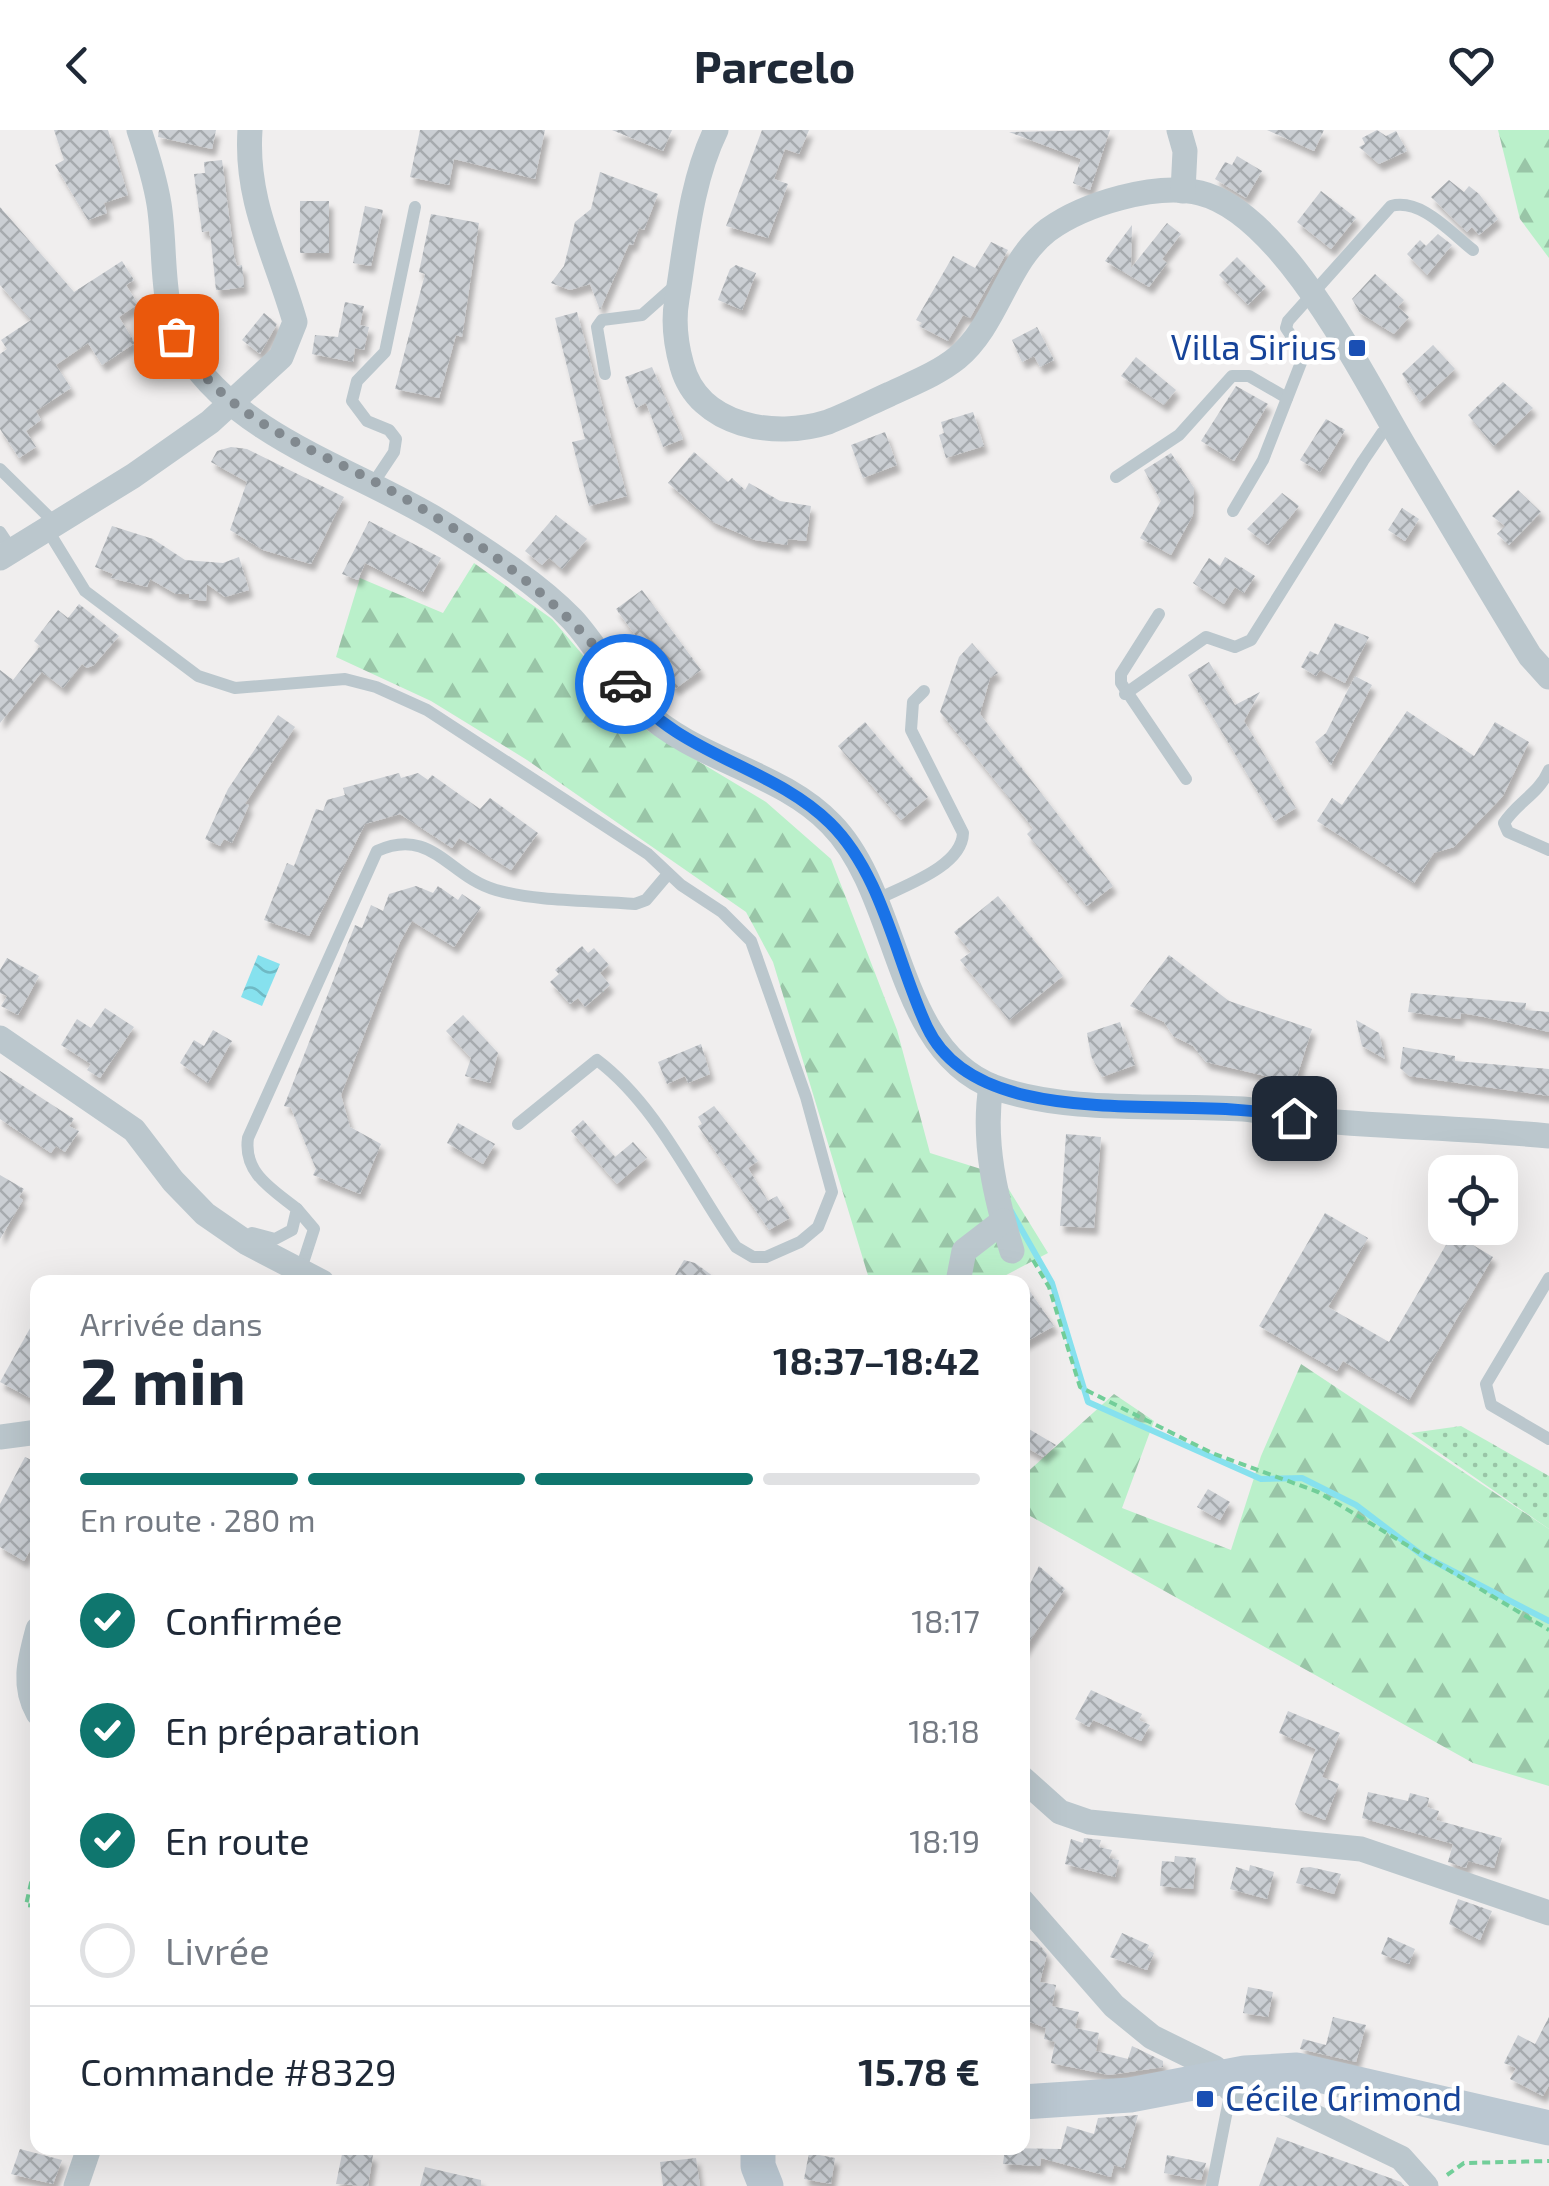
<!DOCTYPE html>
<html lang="fr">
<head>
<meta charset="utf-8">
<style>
  body { margin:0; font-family:"Exo 2",sans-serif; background:#f6f6f7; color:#1f2937; height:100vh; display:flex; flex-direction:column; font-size:38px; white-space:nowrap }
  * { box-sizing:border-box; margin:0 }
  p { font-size:32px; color:#747a83 }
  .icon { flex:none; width:55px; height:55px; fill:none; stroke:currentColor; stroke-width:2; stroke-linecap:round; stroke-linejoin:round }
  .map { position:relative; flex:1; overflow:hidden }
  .side { position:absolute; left:30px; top:1145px; width:1000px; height:880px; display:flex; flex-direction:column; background:#fff; border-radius:20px; box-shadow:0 10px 40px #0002 }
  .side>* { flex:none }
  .tools { position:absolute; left:1428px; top:1025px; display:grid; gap:20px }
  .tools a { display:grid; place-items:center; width:90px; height:90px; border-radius:20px; background:#fff; box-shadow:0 10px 40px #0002; font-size:50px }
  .pin { position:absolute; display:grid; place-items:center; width:85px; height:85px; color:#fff; margin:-42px; border-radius:20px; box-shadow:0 5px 15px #0006 }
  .courier { position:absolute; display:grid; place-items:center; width:100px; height:100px; margin:-50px; border:8px solid #1a73e8; border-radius:50%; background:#fff; color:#222; box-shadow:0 2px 12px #0007 }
  .overview em { font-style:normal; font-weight:700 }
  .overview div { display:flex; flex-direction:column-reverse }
  .overview { display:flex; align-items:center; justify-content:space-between; height:170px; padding:0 50px }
  h1 { font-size:65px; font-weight:700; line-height:75px }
  .bar { display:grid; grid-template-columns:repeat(4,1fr); gap:15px 10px; align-content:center; height:120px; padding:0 50px }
  .bar i { height:12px; border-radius:8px; background:#e0e1e3 }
  .bar .active { background:#0f766e }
  .bar p { grid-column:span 4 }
  .line { display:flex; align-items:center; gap:25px; padding:0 50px; border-top:2px solid #e0e1e3 }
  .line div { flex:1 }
  ol { padding:0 50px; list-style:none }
  li { display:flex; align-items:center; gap:30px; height:110px }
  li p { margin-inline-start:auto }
  li .icon { padding:10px; border-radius:50%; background:#0f766e; color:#fff; stroke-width:4 }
  li:last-child { color:#747a83 }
  li i { width:55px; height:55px; border:5px solid #e0e1e3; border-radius:50% }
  header { display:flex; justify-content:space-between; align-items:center; height:130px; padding:0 50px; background:#fff; font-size:45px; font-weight:700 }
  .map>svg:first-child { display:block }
  .grass { fill:url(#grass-dots) }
  .forest { fill:url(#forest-firs) }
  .water { fill:url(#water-waves) }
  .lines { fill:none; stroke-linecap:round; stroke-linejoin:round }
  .stream { stroke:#86e1ee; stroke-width:6 }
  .building { fill:url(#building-cross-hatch); filter:url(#shadow) }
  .path { stroke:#72ce99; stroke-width:4; stroke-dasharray:8 5; stroke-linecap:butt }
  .service { stroke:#bbc7cd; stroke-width:12 }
  .minor { stroke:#bbc7cd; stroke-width:25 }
  .secondary { stroke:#bbc8d2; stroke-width:35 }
  .done { stroke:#81898f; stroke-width:10; stroke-dasharray:0 18 }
  .route { stroke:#1a73e8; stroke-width:12 }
  .transit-dot { fill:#1a4fb4; stroke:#fff; stroke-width:4 }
  .labels { text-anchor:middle; stroke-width:9; stroke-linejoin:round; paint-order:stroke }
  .transit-label { font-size:35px; fill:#164399; stroke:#fff; text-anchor:end }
</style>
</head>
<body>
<header><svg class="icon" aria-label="back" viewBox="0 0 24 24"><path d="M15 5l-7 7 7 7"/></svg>Parcelo<svg class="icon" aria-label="heart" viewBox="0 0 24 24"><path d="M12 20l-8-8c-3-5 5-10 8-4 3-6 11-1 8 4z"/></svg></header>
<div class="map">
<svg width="1549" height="2056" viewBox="0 0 1549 2056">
  <defs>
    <pattern id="grass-dots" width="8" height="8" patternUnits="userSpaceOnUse" patternTransform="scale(2.5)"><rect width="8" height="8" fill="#baf0ca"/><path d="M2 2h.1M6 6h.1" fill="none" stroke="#99c5a7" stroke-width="1.8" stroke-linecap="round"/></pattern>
    <pattern id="forest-firs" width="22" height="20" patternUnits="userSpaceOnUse" patternTransform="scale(2.5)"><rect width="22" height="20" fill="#baf0ca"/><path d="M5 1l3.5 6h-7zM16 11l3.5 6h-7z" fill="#99c5a7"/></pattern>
    <pattern id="water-waves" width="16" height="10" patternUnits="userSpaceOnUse" patternTransform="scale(2.5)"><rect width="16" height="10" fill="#86e1ee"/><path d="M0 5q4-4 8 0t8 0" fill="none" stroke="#6fb9c4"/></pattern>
    <pattern id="building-cross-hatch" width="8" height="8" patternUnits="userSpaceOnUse" patternTransform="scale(2.5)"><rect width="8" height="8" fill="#caced3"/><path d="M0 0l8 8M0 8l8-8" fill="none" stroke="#a6aaae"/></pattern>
    <filter id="shadow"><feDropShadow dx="4" dy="7" stdDeviation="2.5" flood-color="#0004"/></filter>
  </defs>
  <rect width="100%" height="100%" fill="#f0eeee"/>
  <path class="grass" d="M1461,1296L1549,1346V1399L1411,1303Z"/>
  <g class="forest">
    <path d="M1498,0H1549V128L1520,89Z"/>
    <path d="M474,433L552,489L648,601L766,672L831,729L897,900L930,1023L1000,1045L1048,1123L993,1152H870L773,832L746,782L527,630L431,571L336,527L360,448L443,483Z"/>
    <path d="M1301,1234L1549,1399V1656L1473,1633L1023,1382V1346L1114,1264L1154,1291L1122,1378L1231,1420L1261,1326Z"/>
  </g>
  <path class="water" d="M258,825L280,834L262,876L241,867Z"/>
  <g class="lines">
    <path class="stream" d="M1011,1081L1052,1153L1088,1272L1261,1349L1302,1348L1356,1375L1422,1425L1549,1491"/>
  </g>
  <g class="building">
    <path d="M54,0H108L128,65L104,73L107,83L88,90L55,35L64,30Z"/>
    <path d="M159,0H216L212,19L158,7Z"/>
    <path d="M420,0H545L535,49L454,29L449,55L410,47Z"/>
    <path d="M612,0H672L663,21Z"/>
    <path d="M762,0H809L799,24L785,19L774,49L788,54L768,108L726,96Z"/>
    <path d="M1110,0L1090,60L1073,53L1081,29L1009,2Z"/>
    <path d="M1267,0H1324L1314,21Z"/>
    <path d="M1377,0L1386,6L1396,1L1407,21L1379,34L1359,17L1365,14L1362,8Z"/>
    <path d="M1237,26L1262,41L1246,68L1215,49L1225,32L1232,35Z"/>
    <path d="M222,30L234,125L237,136L242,135L244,157L223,160H216L211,111L209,101L202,102L194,44L205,43L204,32Z"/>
    <path d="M600,42L658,64L644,100L639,98L633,115L629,114L600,180L590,154L570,160L551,153L564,136L575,92L591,79Z"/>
    <path d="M1449,50L1464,62L1469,56L1479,64L1498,89L1479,105L1472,97L1467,102L1431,67Z"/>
    <path d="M1321,61L1356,88L1331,119L1297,92Z"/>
    <rect x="300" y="71" width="29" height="52"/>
    <path d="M365,76L383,80L371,136L353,133Z"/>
    <path d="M0,77L74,162L122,131L134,150L126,155L138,174L119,187L135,213L102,235L88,213L56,235L71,258L36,281L41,290L26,301L36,317L19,328L0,299V224L7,219L1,210L31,190L0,155Z"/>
    <path d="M431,84L479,93L462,207L456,205L439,268L395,259L425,144L419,142Z"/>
    <path d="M1167,93L1181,104L1162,129L1167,133L1149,157L1105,131L1132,95L1131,138Z"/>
    <path d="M1438,104L1452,115L1427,145L1407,124L1420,110L1426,116Z"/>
    <path d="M991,112L1008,120L970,188L963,185L948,211L919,196L922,193L916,190L953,126L975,138Z"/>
    <path d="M1237,127L1266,157L1248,175L1219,145Z"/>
    <path d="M736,135L756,143L742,180L718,170L730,139Z"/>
    <path d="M1375,144L1404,170L1398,177L1409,187L1394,204L1360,183L1352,169Z"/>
    <path d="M345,172L364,176L360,195L369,197L364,220L355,218L353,232L312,224L315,205L338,207Z"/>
    <path d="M577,182L627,366L589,376L572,312L585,309L555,188Z"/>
    <path d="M264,183L277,194L260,224L242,210Z"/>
    <path d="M1037,197L1054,230L1040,237L1034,226L1022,232L1012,210Z"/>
    <path d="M1433,215L1455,239L1420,272L1402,244Z"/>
    <path d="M1136,227L1176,260L1164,275L1121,246Z"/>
    <path d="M652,237L683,309L663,317L646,273L636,278L625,247Z"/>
    <path d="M1503,252L1533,278L1494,316L1468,285Z"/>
    <path d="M1236,256L1268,274L1234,331L1201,311Z"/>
    <path d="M973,282L984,316L946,328L939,305L944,303L941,292Z"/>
    <path d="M1326,289L1345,300L1320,342L1300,330Z"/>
    <path d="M885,302L897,335L863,348L851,315Z"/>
    <path d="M231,317L247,319L344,367L311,434L263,420L230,400L247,352L211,332L217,321Z"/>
    <path d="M694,322L728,352L732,348L745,360L749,353L780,371L811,376L806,411L788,409L787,415L755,410L713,392L668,353Z"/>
    <path d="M1171,323L1194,358L1193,385L1171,425L1140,408L1161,371L1144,340Z"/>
    <path d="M1518,360L1541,382L1509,415L1497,404L1505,396L1492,386Z"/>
    <path d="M1282,363L1299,376L1268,415L1247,399Z"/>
    <path d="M1402,378L1419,389L1405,411L1388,400Z"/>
    <path d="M556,385L587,409L562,439L549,428L542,435L525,421Z"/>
    <path d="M369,391L441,428L423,462L365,433L358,450L342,444Z"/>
    <path d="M112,396L153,409L185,430L223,433L239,427L249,460L225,467L207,454L206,471L189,469V464H176L150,449L147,457L111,448L113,444L95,437Z"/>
    <path d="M1225,427L1255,446L1244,463L1235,457L1224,474L1193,453L1209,428L1220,436Z"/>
    <path d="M642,460L701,540L675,559L616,479Z"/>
    <path d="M79,474L119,506L94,535L87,538L82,534L63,558L42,542L0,593V540L13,550L40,516L34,511L58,480L68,488Z"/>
    <path d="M1335,493L1369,507L1345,553L1320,540L1316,546L1301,537L1310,521L1318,525Z"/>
    <path d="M972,513L998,543L990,548L980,584L1113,756L1087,776L1027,704L1033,698L940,582L959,527Z"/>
    <path d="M1209,532L1235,575L1260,562L1244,591L1296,678L1275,691L1188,545Z"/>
    <path d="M1355,546L1372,555L1331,635L1315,612L1326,603Z"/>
    <path d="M1407,581L1474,626L1495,592L1529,612L1503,666L1454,717L1434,723L1414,753L1317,691L1332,668L1342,675Z"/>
    <path d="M278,585L295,597L245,674L249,675L232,713L224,709L220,716L205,709L228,659Z"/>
    <path d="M865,592L928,667L901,690L838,616Z"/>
    <path d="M399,643L401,648L418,643L428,650L432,645L480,679L490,668L538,703L511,740L459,708L452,718L400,684L365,694L309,806L264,790L287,733L294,736L316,679L323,681L327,670L345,665L343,658Z"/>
    <path d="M416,756L433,763L438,756L458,770L462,764L481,777L454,817L412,791L400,812L341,965L350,997L381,1014L360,1064L313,1045L316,1039L305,1013L291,978L284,976L355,795L362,798L371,775L383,781L389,764Z"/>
    <path d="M998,766L1063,846L1009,890L960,830L971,822L954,802Z"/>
    <path d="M582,816L588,823L594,818L609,835L600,843L610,855L585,877L578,868L570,874L550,852L559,844L555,840Z"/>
    <path d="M1169,825L1229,871L1312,899L1295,953L1206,932L1193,916L1173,906L1164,892L1130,876Z"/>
    <path d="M7,828L39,846L18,885L1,876L7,866L0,863V840Z"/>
    <path d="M1411,863L1526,873L1525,880L1549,882V902L1484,887L1461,883L1460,889L1408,882Z"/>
    <path d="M105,878L134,897L100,948L87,940L91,934L61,915L77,889L91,898Z"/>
    <path d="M463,885L498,923L490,953L465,946L471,928L446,901Z"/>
    <path d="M1356,890L1379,903L1385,929L1362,916Z"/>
    <path d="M1120,892L1135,935L1102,947L1091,926L1087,903Z"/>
    <path d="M213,900L232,911L208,953L180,933L194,910L204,916Z"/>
    <path d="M701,914L710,944L688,953L685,946L667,954L658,932Z"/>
    <path d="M1403,917L1455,926V931L1549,939V966L1409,946L1400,938Z"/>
    <path d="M0,941L74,989L69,996L79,1001L65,1022L56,1016L51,1023L0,989Z"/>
    <path d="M714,976L758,1031L748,1038L768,1071L777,1066L790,1088L769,1100L698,996L702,994L698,987Z"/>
    <path d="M583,990L615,1027L633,1012L647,1028L617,1054L571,1001Z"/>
    <path d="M458,993L495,1014L483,1034L447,1013Z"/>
    <path d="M1066,1004L1101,1007L1094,1098L1060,1096Z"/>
    <path d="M0,1045L24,1059L19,1067L23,1070L0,1109Z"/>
    <path d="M1325,1083L1368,1108L1328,1177L1389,1212L1453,1103L1493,1127L1409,1270L1343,1231L1337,1241L1259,1196Z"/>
    <path d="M684,1130L695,1133L721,1152H682L674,1147Z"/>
    <path d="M1022,1150L1054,1196L1022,1214Z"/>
    <path d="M38,1184V1259L32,1269L0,1252Z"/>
    <path d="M1022,1295L1056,1315L1043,1327L1022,1315Z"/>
    <path d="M25,1327L38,1333V1407L24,1431L0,1417V1374Z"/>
    <path d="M1208,1359L1230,1372L1220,1390L1197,1377Z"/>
    <path d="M1039,1436L1065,1459L1022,1522V1470Z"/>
    <path d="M1091,1560L1142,1584L1139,1590L1150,1595L1141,1611L1093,1590L1089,1597L1075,1589Z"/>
    <path d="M1288,1581L1340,1603L1322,1647L1339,1654L1325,1690L1299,1680L1295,1674L1316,1619L1279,1603Z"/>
    <path d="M1368,1662L1408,1671L1410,1663L1429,1668L1427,1677L1439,1681L1436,1690L1502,1708L1494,1738L1468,1731L1466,1738L1448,1732L1453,1714L1362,1688Z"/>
    <path d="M1084,1708L1101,1710L1099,1717L1112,1720L1109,1728L1119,1730L1115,1747L1065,1734L1071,1709L1083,1713Z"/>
    <path d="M1175,1726L1196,1728L1193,1759L1160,1756L1162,1731L1174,1732Z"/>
    <path d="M1250,1735L1274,1742L1267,1769L1230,1759L1236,1737L1249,1741Z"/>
    <path d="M1310,1737L1341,1744L1334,1764L1296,1753L1301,1738Z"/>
    <path d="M1458,1769L1492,1781L1480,1810L1449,1794Z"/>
    <path d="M1122,1803L1149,1815L1147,1820L1154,1823L1147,1840L1110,1827Z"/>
    <path d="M1388,1807L1415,1819L1409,1834L1381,1824Z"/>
    <path d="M1022,1809L1037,1812L1047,1824L1040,1852L1056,1855L1052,1876L1079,1882L1075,1898L1099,1903L1096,1921L1128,1929L1132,1916L1163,1931V1937L1109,1945L1051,1933L1055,1912L1044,1909L1046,1898L1022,1889Z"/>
    <path d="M1248,1857L1273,1862L1268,1887L1243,1883Z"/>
    <path d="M1333,1887L1366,1895L1356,1932L1300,1919L1303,1909L1326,1915Z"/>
    <path d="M1549,1887V1955L1543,1966L1510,1949L1516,1938L1504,1933L1518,1905L1535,1914Z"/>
    <path d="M1138,1985L1124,2038L1114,2035L1111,2047L1041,2028L1040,2036L1003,2034L1005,2018L1061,2019L1067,1996L1094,2004L1098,1988Z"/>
    <path d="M1277,2007L1401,2052L1404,2056H1259Z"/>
    <path d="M20,2019L62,2030L53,2054L11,2044Z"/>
    <path d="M343,2019L373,2025L368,2056L336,2054Z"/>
    <path d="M809,2023L835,2028L831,2054L804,2049Z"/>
    <path d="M1167,2025L1206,2033L1201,2050L1164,2043Z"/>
    <path d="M696,2028L700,2056H663L660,2032Z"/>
    <path d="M425,2037L481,2050V2056H420Z"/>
  </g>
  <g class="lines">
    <g class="path">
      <path d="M1033,1130L1049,1157L1080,1257L1212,1323L1318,1362L1549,1500"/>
      <path d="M38,1743L33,1744L26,1775L38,1776"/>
      <path d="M1447,2045L1464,2033L1549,2031"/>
    </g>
    <g class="service">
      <path d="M605,244L597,197L602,190L642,185L678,153"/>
      <path d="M0,339L56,394"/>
      <path d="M1116,347L1179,305L1232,246H1249L1287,268"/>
      <path d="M374,352L394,322L396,309L389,300L367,291L352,271L357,251L385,222L415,77"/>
      <path d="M1233,381L1263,330L1304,225L1286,198L1288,191L1391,76C1421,68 1450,102 1473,120"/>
      <path d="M47,399L85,461L198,546L235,558L345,549L376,557L427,580L648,724L681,755L722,782L751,811L806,967L832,1062L818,1097L800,1112L766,1127H753L736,1117C693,1056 658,976 597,930L518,994"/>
      <path d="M0,402L12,420"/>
      <path d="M1159,484L1121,544V553L1186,649"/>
      <path d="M1125,564L1206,507L1235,517L1251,510L1363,331L1382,303L1393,297"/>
      <path d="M1549,640C1539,664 1517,672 1504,693L1508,702L1549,720"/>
      <path d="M876,770C903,756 962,737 963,703L911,600L913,572L924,561"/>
      <path d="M297,1079L314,1099L300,1142"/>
      <path d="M252,1103L275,1109L292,1100L297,1079C272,1059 243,1043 248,1008L377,721C432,696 449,747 496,760C539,772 591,770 635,774L646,770L668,744"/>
      <path d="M1549,1148L1486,1254L1491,1275L1549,1309"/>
      <path d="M1212,2056L1231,1960"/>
    </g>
    <g class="minor">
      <path d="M139,0C147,24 155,49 159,74C167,124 158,180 187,224C242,310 365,343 449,397C490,423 538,454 572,489C597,516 617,555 643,580C697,631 780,641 831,694C901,765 894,919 994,957C1065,984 1166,974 1243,979C1262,980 1280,987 1299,989C1382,997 1466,998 1549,1006"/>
      <path d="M716,0C691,51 686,113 677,169C673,191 676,215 682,236C699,297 775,309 828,292C849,284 870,273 890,264C913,253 937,244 957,228C998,194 1006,132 1048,100C1084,74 1156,52 1200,63C1285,84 1366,253 1409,324C1449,391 1489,459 1530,526L1549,547"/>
      <path d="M1179,0L1185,21L1183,61"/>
      <path d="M0,428L133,346L210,292L281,227L295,192C276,125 245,72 250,0"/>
      <path d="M0,908L134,1000L173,1051L205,1084L247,1113L322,1152"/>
      <path d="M991,956C982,1012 996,1069 1012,1121"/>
      <path d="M958,1152L964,1121L1003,1091"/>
      <path d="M0,1307L38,1302"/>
      <path d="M38,1499C30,1529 22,1555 38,1583"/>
      <path d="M1022,1648L1060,1682L1089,1692L1361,1719L1549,1783"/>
      <path d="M1022,1771L1114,1876L1152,1907L1215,1938L1231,1960L1288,1974L1401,2028L1426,2056"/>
      <path d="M76,2056L89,2018"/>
    </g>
    <g class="secondary">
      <path d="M1022,1972L1130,1965L1245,1943L1297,1940L1549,1998"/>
      <path d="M758,2018V2036L766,2056"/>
    </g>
  </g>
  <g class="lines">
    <path class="done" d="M176,206C225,292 309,315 390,360C479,410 565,471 625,554"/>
    <path class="route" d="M625,554C675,625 770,634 830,693C883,745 896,831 927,897C980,1010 1193,961 1294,988"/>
  </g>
  <g class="transit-dot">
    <rect x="1347" y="208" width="20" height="20" rx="5"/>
    <rect x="1195" y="1959" width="20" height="20" rx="5"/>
  </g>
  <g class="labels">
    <g class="transit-label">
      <text x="1337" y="230">Villa Sirius</text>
      <text x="1225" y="1981" text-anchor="start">Cécile Grimond</text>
    </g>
  </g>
</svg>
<div class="tools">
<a><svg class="icon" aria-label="locate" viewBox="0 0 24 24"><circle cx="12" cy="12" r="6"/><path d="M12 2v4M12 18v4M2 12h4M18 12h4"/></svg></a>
</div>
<div class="pin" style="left:176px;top:206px;background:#ea580c"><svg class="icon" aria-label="bag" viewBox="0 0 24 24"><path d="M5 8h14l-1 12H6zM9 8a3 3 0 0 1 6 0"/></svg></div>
<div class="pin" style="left:1294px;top:988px;background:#1f2937"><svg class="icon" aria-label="home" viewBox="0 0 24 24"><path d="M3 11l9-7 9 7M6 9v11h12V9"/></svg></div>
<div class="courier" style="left:625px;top:554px"><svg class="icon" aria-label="car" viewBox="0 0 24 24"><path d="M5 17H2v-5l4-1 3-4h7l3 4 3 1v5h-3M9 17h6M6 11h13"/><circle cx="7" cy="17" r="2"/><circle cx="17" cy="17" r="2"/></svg></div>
<section class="side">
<div class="overview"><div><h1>2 min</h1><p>Arrivée dans</p></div><em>18:37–18:42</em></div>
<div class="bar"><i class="active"></i><i class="active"></i><i class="active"></i><i></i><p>En route · 280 m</p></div>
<ol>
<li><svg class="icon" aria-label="check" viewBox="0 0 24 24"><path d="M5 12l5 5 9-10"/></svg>Confirmée<p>18:17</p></li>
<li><svg class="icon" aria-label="check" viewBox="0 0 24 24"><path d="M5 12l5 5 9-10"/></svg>En préparation<p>18:18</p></li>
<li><svg class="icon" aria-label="check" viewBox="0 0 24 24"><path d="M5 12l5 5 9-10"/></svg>En route<p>18:19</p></li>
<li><i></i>Livrée</li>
</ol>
<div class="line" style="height:130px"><div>Commande #8329</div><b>15.78 €</b></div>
</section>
</div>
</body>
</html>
